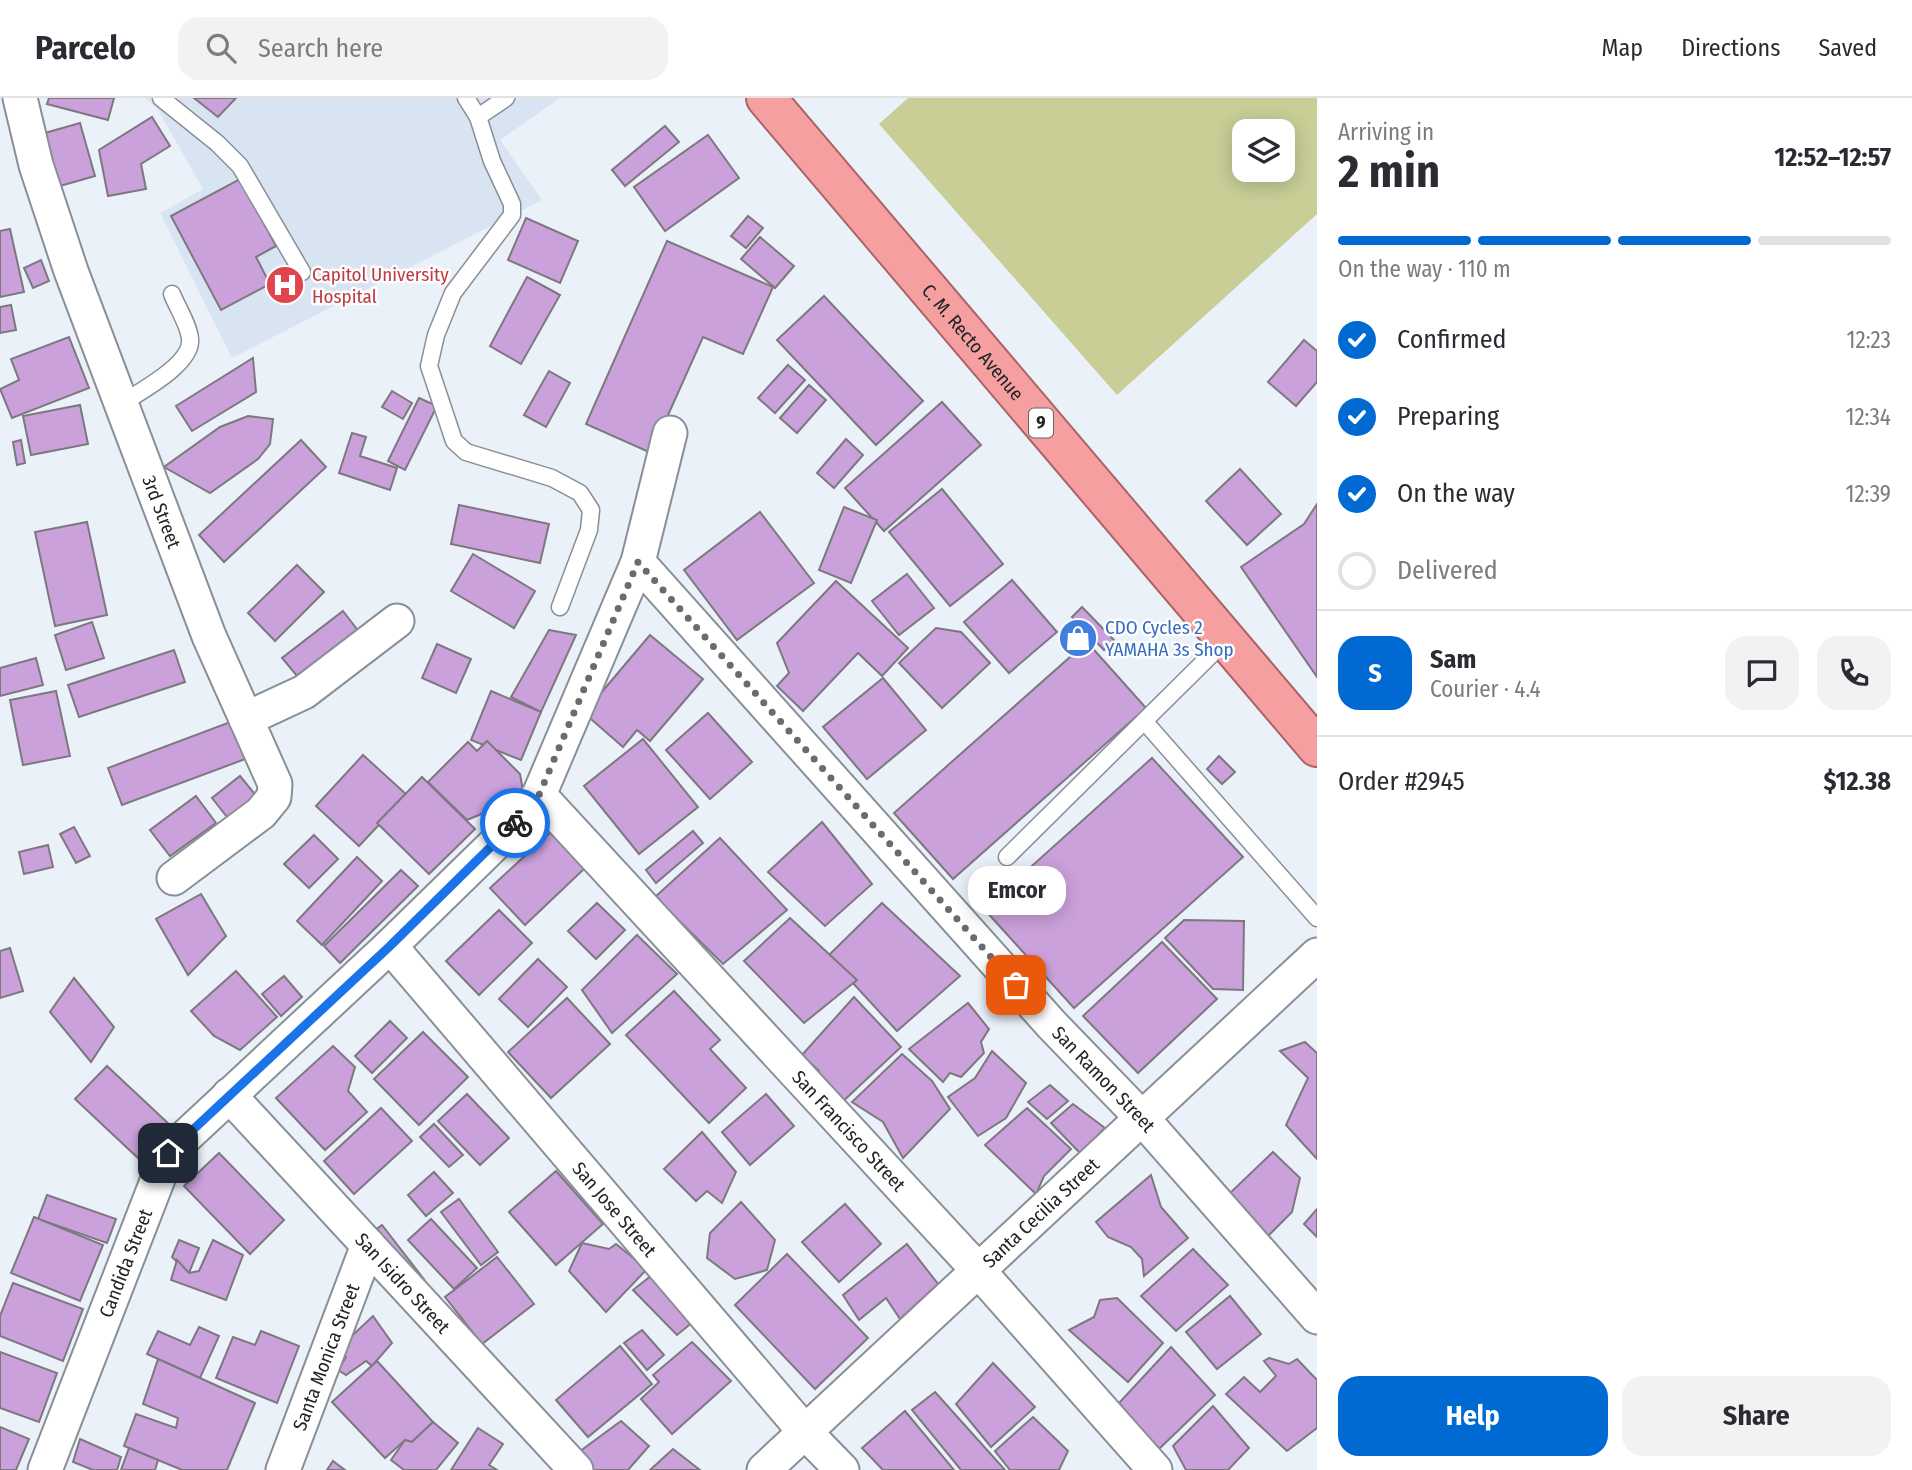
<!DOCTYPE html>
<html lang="en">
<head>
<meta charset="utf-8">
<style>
  body { margin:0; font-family:"Fira Sans Condensed",sans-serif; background:#f2f2f3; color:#2b2b33; height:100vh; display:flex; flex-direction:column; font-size:26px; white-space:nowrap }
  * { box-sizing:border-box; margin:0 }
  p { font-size:23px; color:#7c7c81 }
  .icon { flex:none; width:38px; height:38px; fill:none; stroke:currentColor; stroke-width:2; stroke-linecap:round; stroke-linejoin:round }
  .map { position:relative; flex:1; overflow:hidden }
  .details { display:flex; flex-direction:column; background:#fff; width:595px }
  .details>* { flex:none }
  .buttons { position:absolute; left:1232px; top:21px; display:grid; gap:14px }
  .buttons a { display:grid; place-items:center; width:63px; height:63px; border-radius:14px; background:#fff; box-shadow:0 4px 18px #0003; font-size:35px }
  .pin { position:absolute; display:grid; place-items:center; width:60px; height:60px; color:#fff; margin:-30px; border-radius:14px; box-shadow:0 4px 10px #0006 }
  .courier { position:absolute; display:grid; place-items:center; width:70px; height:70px; margin:-35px; border:5px solid #1a73e8; border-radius:50%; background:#fff; color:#222; box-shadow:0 2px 9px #0007 }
  .bubble { position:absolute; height:49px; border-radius:21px; background:#fff; box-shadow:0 4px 18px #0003; font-size:23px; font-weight:700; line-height:49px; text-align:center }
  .head em { font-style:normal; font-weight:700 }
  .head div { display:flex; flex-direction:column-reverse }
  .head { display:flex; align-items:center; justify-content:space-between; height:119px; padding:0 21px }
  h1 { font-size:46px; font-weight:700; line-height:52px }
  .bar { display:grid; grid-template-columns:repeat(4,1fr); gap:10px 7px; align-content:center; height:84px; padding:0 21px }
  .bar i { height:9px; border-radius:5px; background:#e1e1e2 }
  .bar .current { background:#006ad2 }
  .bar p { grid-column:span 4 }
  .line { display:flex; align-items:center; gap:18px; padding:0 21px; border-top:2px solid #e1e1e2 }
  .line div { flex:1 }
  .round { display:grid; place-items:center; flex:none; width:74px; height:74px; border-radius:21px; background:#f2f2f3 }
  ol { padding:0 21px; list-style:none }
  li { display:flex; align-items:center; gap:21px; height:77px }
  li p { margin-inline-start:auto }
  li .icon { padding:7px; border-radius:50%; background:#006ad2; color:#fff; stroke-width:4 }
  li:last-child { color:#7c7c81 }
  li i { width:38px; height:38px; border:4px solid #e1e1e2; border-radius:50% }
  .primary-button { display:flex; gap:14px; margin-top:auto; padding:14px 21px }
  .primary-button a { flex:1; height:80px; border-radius:21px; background:#006ad2; color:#fff; font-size:28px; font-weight:700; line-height:80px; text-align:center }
  .primary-button a+a { background:#f2f2f3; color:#2b2b33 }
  header { display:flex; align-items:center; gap:42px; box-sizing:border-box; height:98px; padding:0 35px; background:#fff; border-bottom:2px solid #e1e1e2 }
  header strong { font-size:33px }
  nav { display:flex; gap:38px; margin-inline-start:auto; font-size:24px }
  .search { width:490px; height:63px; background:#f2f2f3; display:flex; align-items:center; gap:18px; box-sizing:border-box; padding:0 24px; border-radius:21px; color:#7c7c81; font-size:26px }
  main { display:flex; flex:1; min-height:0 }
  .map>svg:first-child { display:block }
  .built { fill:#d9e4f2 }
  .green { fill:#c8ce96; fill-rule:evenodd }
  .building { fill:#cba1db; stroke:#7d787f; stroke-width:2 }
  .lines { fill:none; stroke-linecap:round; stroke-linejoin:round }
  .service-casing { stroke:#898f96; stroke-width:19 }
  .minor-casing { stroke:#898f96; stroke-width:37 }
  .trunk-casing { stroke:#aa6466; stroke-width:42 }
  .service { stroke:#fff; stroke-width:16 }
  .minor { stroke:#fff; stroke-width:33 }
  .trunk { stroke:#f69fa0; stroke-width:38 }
  .done { stroke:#686b70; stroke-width:7; stroke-dasharray:0 12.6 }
  .route { stroke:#1a73e8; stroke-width:9 }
  .labels { text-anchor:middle; stroke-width:5; stroke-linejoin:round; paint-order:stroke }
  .shield { fill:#fefefe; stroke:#636567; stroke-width:2 }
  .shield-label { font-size:18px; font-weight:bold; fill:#212326 }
  .health-label { font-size:19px; fill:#be3a42; stroke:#fefefe; text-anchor:start }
  .street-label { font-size:19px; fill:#212326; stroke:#fefefe }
  .shop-label { font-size:19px; fill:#366cbe; stroke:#fefefe; text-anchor:start }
</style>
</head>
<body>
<header>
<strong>Parcelo</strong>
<div class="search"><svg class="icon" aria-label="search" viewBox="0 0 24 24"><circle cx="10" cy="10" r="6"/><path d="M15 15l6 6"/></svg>Search here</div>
<nav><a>Map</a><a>Directions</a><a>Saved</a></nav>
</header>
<main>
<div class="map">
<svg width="1317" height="1372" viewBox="0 0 1317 1372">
  <rect width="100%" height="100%" fill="#ebf1f9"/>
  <path class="built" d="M145,0H560L500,42L542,102L232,260L160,115L203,91L157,10Z"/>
  <path class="green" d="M908,0H1317V116L1117,297L879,26ZM1244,33H1283V72H1244Z"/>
  <g class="building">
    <path d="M49,0H114L108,22L47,6Z"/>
    <path d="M194,0H236L218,19Z"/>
    <path d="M152,19L170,48L141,66L146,91L108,98L99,52Z"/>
    <path d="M80,25L95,78L60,88L45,35Z"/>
    <path d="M665,28L679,44L625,88L612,72Z"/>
    <path d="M708,37L739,80L665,133L634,89Z"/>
    <path d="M240,81L276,148L256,159L270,186L221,212L171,118Z"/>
    <path d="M748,118L763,130L746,150L731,138Z"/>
    <path d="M526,120L578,143L560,185L508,162Z"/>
    <path d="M10,131L24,194L0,199V133Z"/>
    <path d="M760,139L794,168L775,190L741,161Z"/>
    <path d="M667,143L773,189L743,256L703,239L651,355L586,326Z"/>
    <path d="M41,162L49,183L33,190L24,170Z"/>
    <path d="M527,179L560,197L521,266L490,248Z"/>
    <path d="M824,198L923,303L876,347L777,242Z"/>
    <path d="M11,207L16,232L0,235V209Z"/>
    <path d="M69,239L89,290L12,320L0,291L19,282L11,261Z"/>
    <path d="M1304,242L1317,253V284L1296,308L1268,284Z"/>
    <path d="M253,260L256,294L192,333L176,308Z"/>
    <path d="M788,267L805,282L775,315L758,300Z"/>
    <path d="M549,273L570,285L546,329L524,317Z"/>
    <path d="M809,287L826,302L797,335L780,320Z"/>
    <path d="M392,293L412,305L403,321L382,309Z"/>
    <path d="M419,300L437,308L405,372L388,363Z"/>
    <path d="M942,304L981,347L884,433L845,390Z"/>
    <path d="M80,307L88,346L31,357L23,318Z"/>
    <path d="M248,318L273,321L270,346L258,361L210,395L164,369L220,329Z"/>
    <path d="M352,335L366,339L360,358L397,370L390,392L339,375Z"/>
    <path d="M846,341L863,357L834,390L817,375Z"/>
    <path d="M21,342L25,365L17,367L13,344Z"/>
    <path d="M301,342L326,369L224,464L199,437Z"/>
    <path d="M1240,371L1281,416L1247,447L1206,403Z"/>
    <path d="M942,391L1003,466L950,508L889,434Z"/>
    <path d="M1317,406V579L1241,469L1304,426Z"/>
    <path d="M459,407L549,426L540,465L451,446Z"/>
    <path d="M844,409L877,422L851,485L819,472Z"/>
    <path d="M760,414L814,485L737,542L684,472Z"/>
    <path d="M87,424L107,517L55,528L35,434Z"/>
    <path d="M473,456L535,493L514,530L451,493Z"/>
    <path d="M297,467L324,494L275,543L248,515Z"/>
    <path d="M907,476L934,510L899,537L872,503Z"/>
    <path d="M1012,482L1057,534L1009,575L964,524Z"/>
    <path d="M836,483L908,550L882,578L858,555L803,613L777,588L789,575L777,545Z"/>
    <path d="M1082,509L1114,542L1104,552L1072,519Z"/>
    <path d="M343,513L363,539L303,585L282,560Z"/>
    <path d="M92,524L104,560L66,572L55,537Z"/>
    <path d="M936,530L961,534L990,565L942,610L899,565Z"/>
    <path d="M549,532L576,537L541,614L511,599Z"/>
    <path d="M650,537L703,581L650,643L637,632L623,649L584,615Z"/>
    <path d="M1087,544L1146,610L953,781L894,715Z"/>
    <path d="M437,546L471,561L456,595L422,580Z"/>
    <path d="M174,552L185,584L79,619L68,587Z"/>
    <path d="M36,560L43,587L0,598V570Z"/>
    <path d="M883,580L926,632L867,681L823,629Z"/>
    <path d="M56,593L70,658L23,667L10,602Z"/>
    <path d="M491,593L541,614L521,662L471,642Z"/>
    <path d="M708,615L752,664L710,701L666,652Z"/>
    <path d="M233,623L248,660L122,707L108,670Z"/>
    <path d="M643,641L698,709L639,756L584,688Z"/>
    <path d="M487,643L520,676L524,698L467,722L428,684L468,644L477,653Z"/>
    <path d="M363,657L407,697L359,748L316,708Z"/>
    <path d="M1219,658L1235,674L1222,686L1207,671Z"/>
    <path d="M1152,660L1243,759L1074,910L984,811Z"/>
    <path d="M240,678L263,706L235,729L212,700Z"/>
    <path d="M422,679L475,731L429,776L377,725Z"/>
    <path d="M196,698L216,725L170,758L150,732Z"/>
    <path d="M822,724L872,786L825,828L768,774Z"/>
    <path d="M74,729L90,758L76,765L60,736Z"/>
    <path d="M693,733L703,745L656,785L646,772Z"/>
    <path d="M551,734L585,770L525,827L490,790Z"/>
    <path d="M314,737L338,761L309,790L284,766Z"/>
    <path d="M720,740L787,812L723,866L655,799Z"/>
    <path d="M48,747L53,769L24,776L19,754Z"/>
    <path d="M357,759L382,783L322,847L297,823Z"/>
    <path d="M401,772L418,788L340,865L324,848Z"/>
    <path d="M201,796L226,838L188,877L156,821Z"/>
    <path d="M597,805L625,832L596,861L568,833Z"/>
    <path d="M882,805L960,878L897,933L828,858Z"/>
    <path d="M499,812L532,845L479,897L446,863Z"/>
    <path d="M790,820L857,882L804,925L744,863Z"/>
    <path d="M1184,822L1244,823L1243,892L1213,891L1165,840Z"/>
    <path d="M637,837L677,876L612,935L582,892Z"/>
    <path d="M1162,844L1217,901L1138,975L1083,918Z"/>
    <path d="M10,850L23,893L0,900V853Z"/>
    <path d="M538,861L567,889L528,929L499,901Z"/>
    <path d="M236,873L277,919L240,952L214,938L191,913Z"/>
    <path d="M284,878L302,899L281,918L262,896Z"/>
    <path d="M74,880L114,929L91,964L50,914Z"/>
    <path d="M674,893L720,942L710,951L746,990L709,1025L626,937Z"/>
    <path d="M854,899L901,949L839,1007L818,985L819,973L802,957Z"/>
    <path d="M567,900L610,946L551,1000L508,954Z"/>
    <path d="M968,905L989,931L981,944L984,955L961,979L950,975L943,984L909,951Z"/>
    <path d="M390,923L407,940L372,975L355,958Z"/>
    <path d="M423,934L468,979L419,1027L374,981Z"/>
    <path d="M1305,944L1317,955V1061L1286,1027L1308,980L1280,953Z"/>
    <path d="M333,948L355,969L348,993L367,1014L325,1052L276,1000Z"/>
    <path d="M992,953L1026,985L1006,1020L978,1038L948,999L975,980Z"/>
    <path d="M902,956L932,983L950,1011L903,1060L883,1024L852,1004Z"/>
    <path d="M107,968L170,1027L138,1060L75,1001Z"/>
    <path d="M1050,987L1068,1003L1047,1021L1028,1004Z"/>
    <path d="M467,996L509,1040L480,1067L438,1023Z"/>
    <path d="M766,996L794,1028L750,1067L722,1034Z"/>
    <path d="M1073,1006L1105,1030L1080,1055L1051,1025Z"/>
    <path d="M381,1010L412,1043L354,1096L324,1063Z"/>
    <path d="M1027,1010L1071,1051L1044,1078L1036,1096L985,1047Z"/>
    <path d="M434,1026L463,1057L449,1069L420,1039Z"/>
    <path d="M702,1034L736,1074L722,1105L707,1093L696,1103L664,1071Z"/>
    <path d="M1273,1054L1300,1080L1292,1114L1266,1140L1227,1098Z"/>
    <path d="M219,1055L284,1122L250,1156L184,1088Z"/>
    <path d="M556,1073L603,1126L556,1167L509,1114Z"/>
    <path d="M434,1074L453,1095L426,1118L408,1097Z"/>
    <path d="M1151,1077L1161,1109L1188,1140L1144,1178L1142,1161L1131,1149L1108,1139L1096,1124Z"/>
    <path d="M47,1097L116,1121L107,1145L38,1121Z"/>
    <path d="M459,1101L498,1154L481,1167L441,1114Z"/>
    <path d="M741,1104L775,1142L767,1172L735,1181L707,1160L710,1135Z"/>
    <path d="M845,1106L881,1146L839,1184L802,1144Z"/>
    <path d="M1317,1111V1139L1304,1126Z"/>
    <path d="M34,1119L103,1147L80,1203L11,1175Z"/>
    <path d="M431,1121L477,1170L454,1191L408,1142Z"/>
    <path d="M382,1127L423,1180L395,1173L368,1138Z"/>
    <path d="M179,1142L199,1150L189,1175L172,1159Z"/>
    <path d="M213,1142L243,1157L226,1202L171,1182L177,1162L189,1175L199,1173Z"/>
    <path d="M582,1145L609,1151L616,1146L647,1171L606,1214L569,1173Z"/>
    <path d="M907,1146L938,1186L900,1221L886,1200L859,1222L843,1197Z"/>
    <path d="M1193,1151L1228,1187L1176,1233L1141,1198Z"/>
    <path d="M787,1156L868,1240L815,1291L735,1207Z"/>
    <path d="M497,1159L534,1206L482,1246L445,1199Z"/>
    <path d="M657,1173L699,1219L677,1237L633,1192Z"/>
    <path d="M13,1185L83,1211L63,1263L0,1238V1218Z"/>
    <path d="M1230,1198L1261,1236L1217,1271L1186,1234Z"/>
    <path d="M1117,1200L1163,1245L1128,1284L1069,1232L1094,1219L1100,1202Z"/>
    <path d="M373,1218L392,1245L372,1268L366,1263L346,1277L338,1272L346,1259L339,1250Z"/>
    <path d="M199,1229L219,1238L200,1280L147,1256L158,1233L190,1247Z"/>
    <path d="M642,1232L664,1257L647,1272L624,1245Z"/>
    <path d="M261,1233L299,1248L277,1305L216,1280L233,1239L255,1247Z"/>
    <path d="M692,1244L731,1283L672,1336L641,1301L659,1284L653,1277Z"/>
    <path d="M620,1248L652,1286L588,1339L556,1302Z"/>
    <path d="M1171,1249L1215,1297L1158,1352L1119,1305Z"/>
    <path d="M0,1254L57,1275L39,1324L0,1310Z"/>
    <path d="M1269,1260L1289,1266L1297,1261L1317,1282V1330L1287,1353L1226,1296L1244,1279L1260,1294L1276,1278L1264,1263Z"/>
    <path d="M158,1261L255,1305L227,1372H182L124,1348L136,1316L176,1330L178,1320L143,1306Z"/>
    <path d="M377,1263L433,1324L412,1344L405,1342L385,1360L332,1304Z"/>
    <path d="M993,1265L1035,1309L991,1349L956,1306Z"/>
    <path d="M935,1294L1005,1372H961L912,1312Z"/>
    <path d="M1213,1308L1249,1350L1228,1372H1186L1173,1348Z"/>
    <path d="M905,1313L954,1372H883L862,1350Z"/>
    <path d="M1033,1319L1068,1353L1059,1372H1010L995,1353Z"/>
    <path d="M621,1323L649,1348L628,1372H594L579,1354Z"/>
    <path d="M433,1324L458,1345L436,1372H404L391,1362L405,1342L412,1344Z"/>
    <path d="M0,1329L29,1341L16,1372H0Z"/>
    <path d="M478,1330L503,1346L489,1367L497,1372H451Z"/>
    <path d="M80,1341L121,1359L117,1372H93L73,1364Z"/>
    <path d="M129,1350L158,1362L155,1372H121Z"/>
    <path d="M673,1351L700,1372H650Z"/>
    <path d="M333,1363L345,1372H327Z"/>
  </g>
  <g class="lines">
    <g class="service-casing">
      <g id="service">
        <path d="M161,0L217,45L240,68L302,174"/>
        <path d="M466,0L478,19L506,0"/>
        <path d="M478,19L492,63L512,106V117L453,195L436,237L429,268L454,343L466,354L552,380L580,395L591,412L589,432L560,509"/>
        <path d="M121,306C139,294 193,266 190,241C189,227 177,209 172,196"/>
        <path d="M1145,624L1317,820"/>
        <path d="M1007,759L1225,543"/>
      </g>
    </g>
    <g class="minor-casing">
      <g id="minor">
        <path id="s1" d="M20,0L36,67L71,173L209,538L275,686L274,699L261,715L174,780"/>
        <path id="s2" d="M638,464L1052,927L1141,1019L1317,1219"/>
        <path d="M246,621L304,594L397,523"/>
        <path id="s3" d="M539,697L977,1171L1155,1372"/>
        <path id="s4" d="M390,848L806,1335L842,1372"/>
        <path id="s5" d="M229,997L576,1372"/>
        <path id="s6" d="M45,1372L168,1055L390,848L510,731L539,697L638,464L670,335"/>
        <path id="s7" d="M283,1372L368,1147"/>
        <path id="s8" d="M764,1372L1317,857"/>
      </g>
    </g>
    <g class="trunk-casing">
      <g id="trunk">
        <path id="s9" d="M766,0L1317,649"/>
      </g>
    </g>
    <use href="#service" class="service"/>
    <use href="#minor" class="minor"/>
    <use href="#trunk" class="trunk"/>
  </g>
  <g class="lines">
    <path class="done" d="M515,725L539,697L638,464L1016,887"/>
    <path class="route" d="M168,1055L390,848L515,725"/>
  </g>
  <defs>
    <g id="hospital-disc" transform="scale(2.0125)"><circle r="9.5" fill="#e0444e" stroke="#fefefe"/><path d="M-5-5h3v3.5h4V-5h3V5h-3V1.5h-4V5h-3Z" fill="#fff"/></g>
    <g id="shop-disc" transform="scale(2.0125)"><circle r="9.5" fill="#3f7fe0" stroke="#fefefe"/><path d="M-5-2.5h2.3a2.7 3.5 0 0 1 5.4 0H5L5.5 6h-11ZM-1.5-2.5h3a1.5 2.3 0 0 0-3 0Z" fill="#fff"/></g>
  </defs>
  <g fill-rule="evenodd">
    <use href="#hospital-disc" x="285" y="187"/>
    <use href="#shop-disc" x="1078" y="540"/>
  </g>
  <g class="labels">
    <rect class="shield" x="1029" y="310.5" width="24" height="29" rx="5"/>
    <g class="shield-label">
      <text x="1041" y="331">9</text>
    </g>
    <g class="health-label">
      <text x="312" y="183">Capitol University<tspan x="312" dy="22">Hospital</tspan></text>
    </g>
    <g class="street-label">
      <text dy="7" stroke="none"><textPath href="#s9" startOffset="320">C. M. Recto Avenue</textPath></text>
      <text dy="7" stroke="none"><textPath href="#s1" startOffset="438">3rd Street</textPath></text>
      <text dy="7" stroke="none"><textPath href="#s2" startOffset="696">San Ramon Street</textPath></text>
      <text dy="7" stroke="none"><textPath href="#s3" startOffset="457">San Francisco Street</textPath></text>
      <text dy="7" stroke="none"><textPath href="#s4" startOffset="346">San Jose Street</textPath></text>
      <text dy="7" stroke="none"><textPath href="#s8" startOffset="378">Santa Cecilia Street</textPath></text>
      <text dy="7" stroke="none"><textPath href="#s6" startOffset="222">Candida Street</textPath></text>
      <text dy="7" stroke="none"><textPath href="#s5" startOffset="256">San Isidro Street</textPath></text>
      <text dy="7" stroke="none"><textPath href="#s7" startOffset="121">Santa Monica Street</textPath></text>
    </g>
    <g class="shop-label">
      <text x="1105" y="536">CDO Cycles 2<tspan x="1105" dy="22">YAMAHA 3s Shop</tspan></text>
    </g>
  </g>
</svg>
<div class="buttons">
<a><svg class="icon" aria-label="layers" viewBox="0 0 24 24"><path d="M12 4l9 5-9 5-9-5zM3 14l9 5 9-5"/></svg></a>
</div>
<div class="pin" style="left:1016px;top:887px;background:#ea580c"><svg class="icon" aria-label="bag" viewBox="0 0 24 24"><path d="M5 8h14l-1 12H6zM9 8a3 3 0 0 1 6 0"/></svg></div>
<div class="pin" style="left:168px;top:1055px;background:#1f2937"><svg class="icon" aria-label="home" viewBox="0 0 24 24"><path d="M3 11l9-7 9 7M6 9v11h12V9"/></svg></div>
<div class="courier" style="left:515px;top:725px"><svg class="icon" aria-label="bike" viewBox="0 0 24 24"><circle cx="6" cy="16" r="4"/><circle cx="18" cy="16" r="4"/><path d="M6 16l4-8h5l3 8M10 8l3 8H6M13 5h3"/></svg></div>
<div class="bubble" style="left:968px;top:768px;width:98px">Emcor</div>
</div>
<section class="details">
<div class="head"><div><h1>2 min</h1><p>Arriving in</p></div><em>12:52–12:57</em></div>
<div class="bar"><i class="current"></i><i class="current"></i><i class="current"></i><i></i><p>On the way · 110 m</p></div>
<ol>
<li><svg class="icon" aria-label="check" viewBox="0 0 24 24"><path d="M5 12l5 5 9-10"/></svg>Confirmed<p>12:23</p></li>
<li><svg class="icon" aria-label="check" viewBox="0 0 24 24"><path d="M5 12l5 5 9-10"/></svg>Preparing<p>12:34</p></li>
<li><svg class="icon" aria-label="check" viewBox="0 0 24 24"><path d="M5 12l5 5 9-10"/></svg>On the way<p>12:39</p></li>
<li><i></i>Delivered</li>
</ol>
<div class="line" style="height:126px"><b class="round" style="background:#006ad2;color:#fff">S</b><div><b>Sam</b><p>Courier · 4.4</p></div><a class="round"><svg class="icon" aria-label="chat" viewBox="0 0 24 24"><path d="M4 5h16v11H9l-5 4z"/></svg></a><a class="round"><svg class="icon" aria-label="phone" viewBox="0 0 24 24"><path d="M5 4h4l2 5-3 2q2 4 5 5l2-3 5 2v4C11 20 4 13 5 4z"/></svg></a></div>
<div class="line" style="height:91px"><div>Order #2945</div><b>$12.38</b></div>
<div class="primary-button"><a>Help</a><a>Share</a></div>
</section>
</main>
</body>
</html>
